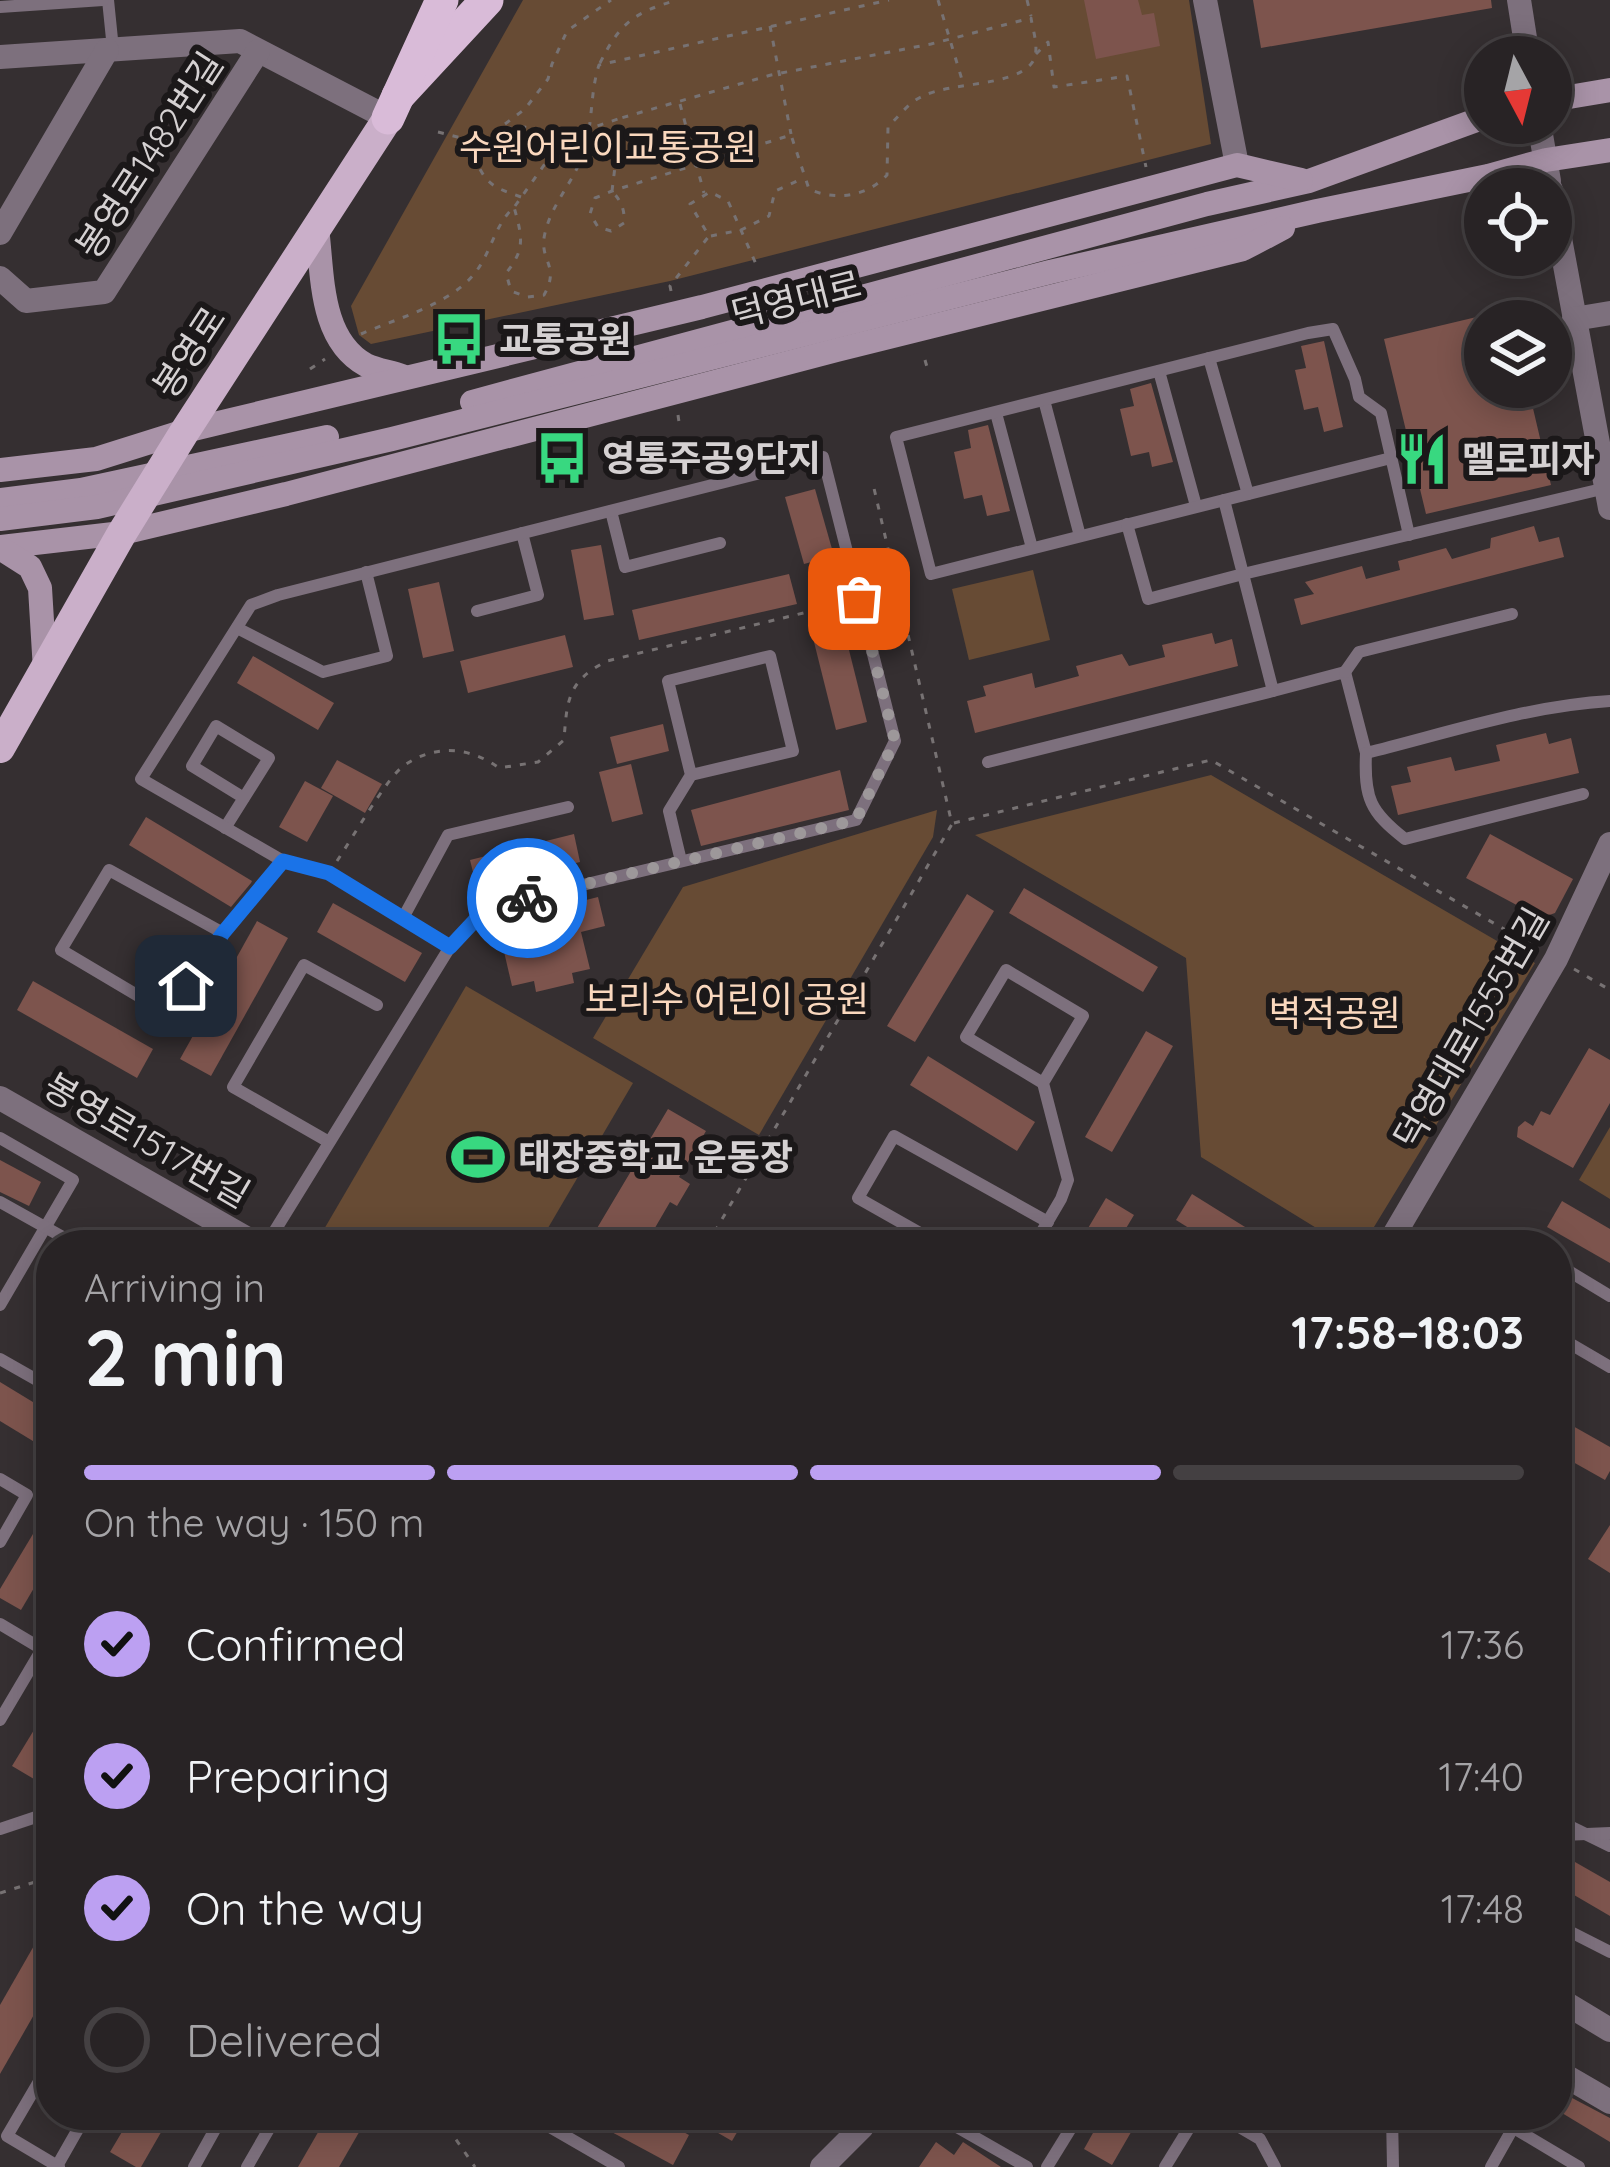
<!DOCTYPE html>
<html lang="en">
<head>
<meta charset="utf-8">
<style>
  body { margin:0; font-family:Quicksand,"Noto Sans KR",sans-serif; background:#342f32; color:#f1f3f6; height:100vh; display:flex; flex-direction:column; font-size:45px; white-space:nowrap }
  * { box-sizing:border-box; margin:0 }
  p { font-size:39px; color:#a5a4a7 }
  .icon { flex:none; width:66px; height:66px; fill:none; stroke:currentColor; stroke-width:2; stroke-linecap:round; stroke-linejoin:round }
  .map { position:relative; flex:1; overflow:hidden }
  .side { position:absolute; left:36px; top:1230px; width:1536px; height:900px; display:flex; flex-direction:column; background:#282325; border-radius:48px; box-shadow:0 6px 30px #0003,0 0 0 3px #444042 }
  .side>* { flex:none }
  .needle { width:78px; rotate:173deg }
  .controls { position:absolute; left:1464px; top:36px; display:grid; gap:24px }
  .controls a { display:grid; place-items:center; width:108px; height:108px; border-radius:50%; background:#282325; box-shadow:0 6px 30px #0003,0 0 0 3px #444042; font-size:60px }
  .pin { position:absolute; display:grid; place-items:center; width:102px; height:102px; color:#fff; margin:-51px; border-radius:24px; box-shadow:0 6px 18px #0006 }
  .courier { position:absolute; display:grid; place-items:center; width:120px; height:120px; margin:-60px; border:9px solid #1a73e8; border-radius:50%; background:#fff; color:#222; box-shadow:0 3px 15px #0007 }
  .head em { font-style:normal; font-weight:800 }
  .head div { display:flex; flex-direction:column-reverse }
  .head { display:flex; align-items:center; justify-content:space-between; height:204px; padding:0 48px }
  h1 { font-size:78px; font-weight:800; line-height:90px }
  .bar { display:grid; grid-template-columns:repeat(4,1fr); gap:18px 12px; align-content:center; height:144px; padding:0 48px }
  .bar i { height:15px; border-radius:9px; background:#444042 }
  .bar .active { background:#bca0f2 }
  .bar p { grid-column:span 4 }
  ol { padding:0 48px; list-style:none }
  li { display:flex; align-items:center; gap:36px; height:132px }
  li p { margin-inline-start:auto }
  li .icon { padding:12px; border-radius:50%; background:#bca0f2; color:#111; stroke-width:4 }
  li:last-child { color:#a5a4a7 }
  li i { width:66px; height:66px; border:6px solid #444042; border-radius:50% }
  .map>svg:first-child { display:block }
  .green { fill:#674b34 }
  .building { fill:#7d544d }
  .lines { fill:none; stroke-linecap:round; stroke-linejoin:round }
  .path { stroke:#777273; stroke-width:3; stroke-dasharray:6 9; stroke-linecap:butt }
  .service { stroke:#7d707d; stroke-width:12 }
  .minor { stroke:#7d707d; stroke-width:24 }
  .tertiary { stroke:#7d707d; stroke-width:24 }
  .secondary { stroke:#a993a8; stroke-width:24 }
  .primary { stroke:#caafc9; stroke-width:30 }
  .trunk { stroke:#d9bbd8; stroke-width:33 }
  .done { stroke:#9d989a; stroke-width:12; stroke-dasharray:0 21.6 }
  .route { stroke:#1a73e8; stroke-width:15 }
  .labels { text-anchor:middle; stroke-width:12; stroke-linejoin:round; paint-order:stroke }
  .park-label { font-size:36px; fill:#fad8be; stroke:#1b1819 }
  .street-label { font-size:36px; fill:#d5d1d2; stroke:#1b1819 }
  .poi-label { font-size:36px; font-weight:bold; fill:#d5d1d2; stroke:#1b1819; text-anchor:start }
</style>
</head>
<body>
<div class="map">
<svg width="1610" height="2167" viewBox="0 0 1610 2167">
  <rect width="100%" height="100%" fill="#352f31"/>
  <g class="green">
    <path d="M523,0H1189L1211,144L670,281L371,344L359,335L351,306Z"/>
    <path d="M1033,570L1050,640L969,660L952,589Z"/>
    <path d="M1211,775L1535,963L1363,1245H1344L1201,1157L1186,958L975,835Z"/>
    <path d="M937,810L933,837L759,1135L593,1038L683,887Z"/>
    <path d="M466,986L633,1083L538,1245H347L323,1231Z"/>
    <path d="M1610,1127V1199L1579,1180Z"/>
  </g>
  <g class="building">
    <path d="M1084,0H1138L1142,15L1154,13L1160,46L1096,59Z"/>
    <path d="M1253,0H1491L1492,8L1261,48Z"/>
    <path d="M1485,315V387H1528L1551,485L1426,514L1384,339Z"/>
    <path d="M1324,341L1343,427L1324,432L1318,407L1304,410L1295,370L1306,368L1301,346Z"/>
    <path d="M1151,383L1173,462L1152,467L1149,452L1131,456L1120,409L1134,406L1130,389Z"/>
    <path d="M988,425L1010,511L987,516L982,495L964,499L954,452L971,448L968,430Z"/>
    <path d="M815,489L834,556L804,564L785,497Z"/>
    <path d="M1534,526L1539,542L1559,537L1564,557L1301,625L1294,599L1314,594L1305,582L1362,566L1366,579L1400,570L1398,561L1446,548L1452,559L1490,548L1491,538Z"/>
    <path d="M601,545L614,615L584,620L571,550Z"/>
    <path d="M789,574L797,604L639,640L632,610Z"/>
    <path d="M439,582L454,651L423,658L408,589Z"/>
    <path d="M842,622L867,722L836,730L811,630Z"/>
    <path d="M1212,633L1215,644L1232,639L1238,666L975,733L967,701L986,696L983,686L1032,673L1035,688L1079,676L1076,666L1122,654L1129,666L1165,657L1162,645Z"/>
    <path d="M565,635L573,667L468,693L460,661Z"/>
    <path d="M253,656L334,703L318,730L237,683Z"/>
    <path d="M663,724L669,751L617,764L610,737Z"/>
    <path d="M1546,733L1549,744L1571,738L1579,773L1398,815L1391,786L1411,782L1407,767L1451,757L1455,771L1500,761L1496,745Z"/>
    <path d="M337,760L382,784L365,813L321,788Z"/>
    <path d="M631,764L643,814L612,822L599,772Z"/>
    <path d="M840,770L849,810L701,846L691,810Z"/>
    <path d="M305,781L333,796L307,842L279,827Z"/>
    <path d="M146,817L252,881L251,883L231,907L129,845Z"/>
    <path d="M574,834L580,862L477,888L470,860Z"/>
    <path d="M1490,834L1573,879L1555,913L1541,918L1466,878Z"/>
    <path d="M1024,888L1158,967L1143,992L1009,913Z"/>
    <path d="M967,894L994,911L915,1042L887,1026Z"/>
    <path d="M598,897L605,926L581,932L590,969L572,973L574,983L536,992L534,981L512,986L502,943L555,930L550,909Z"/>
    <path d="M333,903L422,953L405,982L317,932Z"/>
    <path d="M257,921L288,938L211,1076L180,1059Z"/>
    <path d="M33,981L153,1049L137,1078L17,1010Z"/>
    <path d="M1146,1031L1173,1046L1112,1152L1085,1137Z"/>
    <path d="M1589,1048L1610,1060V1103L1573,1168L1517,1137L1518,1127L1525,1121L1533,1126L1541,1111L1550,1115Z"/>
    <path d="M928,1056L1035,1122L1017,1151L910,1085Z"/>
    <path d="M668,1109L706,1131L679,1177L690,1184L677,1206L670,1202L645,1245H587Z"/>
    <path d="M0,1160L41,1182L29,1206L0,1192Z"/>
    <path d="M1192,1194L1274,1245H1216L1176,1220Z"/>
    <path d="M1106,1198L1134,1215L1116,1245H1078Z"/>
    <path d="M1562,1201L1610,1229V1263L1547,1227Z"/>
    <path d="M0,1382L51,1413V1452L0,1421Z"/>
    <path d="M1557,1417L1610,1447V1471L1605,1480L1557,1453Z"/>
    <path d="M51,1504V1559L21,1610L0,1598V1589Z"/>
    <path d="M1610,1525V1573L1588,1559Z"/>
    <path d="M51,1702V1763L39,1782L12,1766Z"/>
    <path d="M1568,1858L1610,1882V1916L1557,1885V1876Z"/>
    <path d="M51,1916V1985L0,2074V2005Z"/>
    <path d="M1557,2090L1610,2118V2142L1557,2110Z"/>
    <path d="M132,2115H171L141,2167H136L110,2152Z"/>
    <path d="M328,2115H369L339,2167H298Z"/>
    <path d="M580,2115H652L689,2135L673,2165Z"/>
    <path d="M687,2115H747L732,2141Z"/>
    <path d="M1103,2115H1141L1112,2165L1084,2149Z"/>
    <path d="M936,2142L954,2155L963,2142L1001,2167H919Z"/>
  </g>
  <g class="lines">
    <g class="path">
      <path d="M938,0L963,83"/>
      <path d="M1027,0L1031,16"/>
      <path d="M770,26L791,134"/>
      <path d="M1036,54L1048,42L1054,87L1127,76L1146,167"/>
      <path d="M600,63C620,23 633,13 677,0"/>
      <path d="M680,104L704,193"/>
      <path d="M438,132L481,143"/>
      <path d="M493,133L525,109L548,79L552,64L567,31L611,0"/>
      <path d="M612,191L621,118L771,75L931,44L1031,18C1033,31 1041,53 1031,64C1011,87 951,82 923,96C909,102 899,116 888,127L887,175C867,197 834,201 809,189L791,135L612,191L595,198L590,214L598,227L611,231L624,223C625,209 621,201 612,191"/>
      <path d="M521,197C496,188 487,186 476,161C493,118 527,123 564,137"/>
      <path d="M515,206L564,137L621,118"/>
      <path d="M711,236L741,230L769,216L775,191L804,178"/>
      <path d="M671,291L670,286L709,236L690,204L710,192L728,201L756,264"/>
      <path d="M361,334C400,317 460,302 481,264C493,244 497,223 514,207C522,236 526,249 506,273L511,291L527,297L544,295C561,265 538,261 545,233C552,202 576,180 585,148C593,121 590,93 599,65L889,0"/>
      <path d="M925,360L927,367"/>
      <path d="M310,369L325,359"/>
      <path d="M678,415L680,429"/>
      <path d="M954,823L1211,760L1535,947"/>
      <path d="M337,861C351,840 386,780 402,767C433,744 469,746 499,768L538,762L564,740C567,699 568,681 607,661L840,604"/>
      <path d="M1574,969L1610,990"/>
      <path d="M707,1245L952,824L873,484"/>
      <path d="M0,1893L51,1877"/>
      <path d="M439,2115L475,2167"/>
    </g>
    <g class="service">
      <path d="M108,0L113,49"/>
      <path d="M0,7L103,0"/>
      <path d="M1209,358L1248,494"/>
      <path d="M1159,371L1196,506"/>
      <path d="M1044,400L1080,536"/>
      <path d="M996,413L1032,548"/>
      <path d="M1391,458L931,574L896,437L1308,333L1333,329L1355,379L1359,397L1381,413L1409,535"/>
      <path d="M1606,488L1243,574L1273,691L1345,672L1366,753C1447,733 1527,706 1610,701"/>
      <path d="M611,511L625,567L720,543"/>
      <path d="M1127,524L1148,599L1243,574L1224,500"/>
      <path d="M477,611L538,595L522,533"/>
      <path d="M237,628L323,672L387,656L366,572"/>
      <path d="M1345,672L1359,652L1512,614"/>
      <path d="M1366,753C1364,798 1370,812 1405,839L1583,794"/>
      <path d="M988,762L1273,691"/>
      <path d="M225,828L269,758L216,726L192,766L244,798"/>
      <path d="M681,861L669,811L691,775L793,751L770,656L668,681L691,775"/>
      <path d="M403,918L448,835L568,807"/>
      <path d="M223,933L109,870L61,950L167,1013L223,933L283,861"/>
      <path d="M0,1138L73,1180L0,1305"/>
      <path d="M329,1142L233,1087L304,965L377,1005"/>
      <path d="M0,1202L77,1245"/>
      <path d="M266,1245L450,947L479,917L511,902L856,820L895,741L823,457L278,595L251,605L141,779L283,861L329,873L450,947"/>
      <path d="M941,1245L858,1198L894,1136L1048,1222"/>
      <path d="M1034,1245L1061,1199L1068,1180L1043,1083L966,1037L1006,970L1083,1016L1043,1083"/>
      <path d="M1509,1245L1514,1237L1527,1245"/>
      <path d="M1557,1264L1610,1296"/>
      <path d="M1557,1336L1610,1367"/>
      <path d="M0,1359L51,1388"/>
      <path d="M0,1479L27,1495L0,1542"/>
      <path d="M1557,1507L1568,1514L1557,1533"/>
      <path d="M0,1624L42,1649L51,1644"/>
      <path d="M0,1720L42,1649"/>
      <path d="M1557,1820L1610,1846"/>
      <path d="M0,1829L51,1812"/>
      <path d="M1557,1838L1563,1835L1610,1833"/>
      <path d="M1557,1925L1610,1952"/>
      <path d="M51,2061L7,2136L59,2167"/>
      <path d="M541,2115L543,2123L619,2167"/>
      <path d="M955,2115L950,2123L1027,2167"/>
      <path d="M1219,2115L1260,2139L1275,2167"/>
      <path d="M1392,2115L1393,2167"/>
      <path d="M1492,2115L1579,2167"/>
      <path d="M57,2166L86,2115"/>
      <path d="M194,2167L223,2115"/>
      <path d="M247,2167L277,2115"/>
      <path d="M1047,2167L1079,2115"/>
      <path d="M1165,2167L1197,2115"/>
      <path d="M1491,2167L1513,2128"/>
    </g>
    <g class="minor">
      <path d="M1205,0L1237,165"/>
      <path d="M1519,0L1528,57"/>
      <path d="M0,57L240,41L388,118"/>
      <path d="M1539,123L1549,181"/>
      <path d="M1551,190L1610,508"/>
      <path d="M0,233L107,50"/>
      <path d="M0,278L26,301L104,292L258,51"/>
      <path d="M1574,319L1610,313"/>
      <path d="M1388,1245L1556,959L1610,844"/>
      <path d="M1557,2071L1610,2102"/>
    </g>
    <g class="tertiary">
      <path d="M0,1098L258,1245"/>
      <path d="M1557,1998L1610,2030"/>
      <path d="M822,2167L862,2127L869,2115"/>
    </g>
    <g class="secondary">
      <path d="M1551,100L1610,90"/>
      <path d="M317,228C323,274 319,339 366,365C376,370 391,372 402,376"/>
      <path d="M472,402L1207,204L1309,181L1485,117"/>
      <path d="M0,470L96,459L185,431L702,307L1237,165L1301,180"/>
      <path d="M0,500L81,490L327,437"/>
      <path d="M0,519L97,507L392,439L1050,272L1317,211L1488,176L1546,160L1610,150"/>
      <path d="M0,547L122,533L286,494L837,350L1243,249L1283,228"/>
      <path d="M0,548L30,567L40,588L45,670"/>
    </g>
    <path class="primary" d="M0,748L122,533L185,431L388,118"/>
    <g class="trunk">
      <path d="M398,96L487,0"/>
      <path d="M388,118L442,0"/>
    </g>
  </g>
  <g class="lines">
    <path class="done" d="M527,898L856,820L895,741L859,599"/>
    <path class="route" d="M186,986L223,933L283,861L329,873L450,947L479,916L527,898"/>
  </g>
  <defs>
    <g id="bus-bare" transform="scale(4.14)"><path d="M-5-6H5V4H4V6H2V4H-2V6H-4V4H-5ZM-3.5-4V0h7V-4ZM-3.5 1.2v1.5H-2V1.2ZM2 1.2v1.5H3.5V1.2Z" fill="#38d880" stroke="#1b1819" stroke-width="2.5" paint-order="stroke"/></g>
    <g id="restaurant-bare" transform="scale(4.14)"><path d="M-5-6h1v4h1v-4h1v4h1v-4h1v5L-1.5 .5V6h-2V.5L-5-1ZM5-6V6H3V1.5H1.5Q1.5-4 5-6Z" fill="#38d880" stroke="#1b1819" stroke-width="2.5" paint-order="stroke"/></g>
    <g id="stadium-bare" transform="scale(4.14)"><path d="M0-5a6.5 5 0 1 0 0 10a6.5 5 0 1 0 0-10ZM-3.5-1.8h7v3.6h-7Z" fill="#38d880" stroke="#1b1819" stroke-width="2.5" paint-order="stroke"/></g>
  </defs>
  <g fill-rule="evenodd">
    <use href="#bus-bare" x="459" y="339"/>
    <use href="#bus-bare" x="562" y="458"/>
    <use href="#restaurant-bare" x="1422" y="459"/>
    <use href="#stadium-bare" x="478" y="1157"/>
  </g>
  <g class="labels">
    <g class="park-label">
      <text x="608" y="160">수원어린이교통공원</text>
      <text x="727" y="1012">보리수 어린이 공원</text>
      <text x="1335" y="1026">벽적공원</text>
    </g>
    <g class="street-label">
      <text transform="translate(149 155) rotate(-57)" y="13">봉영로1482번길</text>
      <text transform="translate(796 299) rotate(-14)" y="13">덕영대로</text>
      <text transform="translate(189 352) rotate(-57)" y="13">봉영로</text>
      <text transform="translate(1471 1028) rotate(-60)" y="13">덕영대로1555번길</text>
      <text transform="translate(147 1140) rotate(30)" y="13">봉영로1517번길</text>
    </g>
    <g class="poi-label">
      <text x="499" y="352">교통공원</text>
      <text x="602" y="471">영통주공9단지</text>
      <text x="1462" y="472">멜로피자</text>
      <text x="518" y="1170">태장중학교 운동장</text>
    </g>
  </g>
</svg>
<div class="controls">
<a><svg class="needle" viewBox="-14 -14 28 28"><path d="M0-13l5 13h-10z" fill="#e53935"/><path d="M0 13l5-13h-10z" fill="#a5a4a7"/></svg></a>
<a><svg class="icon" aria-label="locate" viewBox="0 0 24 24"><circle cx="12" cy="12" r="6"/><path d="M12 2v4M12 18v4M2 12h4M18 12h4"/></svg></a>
<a><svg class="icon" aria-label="layers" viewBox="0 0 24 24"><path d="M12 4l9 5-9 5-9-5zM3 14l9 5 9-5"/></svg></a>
</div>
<div class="pin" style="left:859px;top:599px;background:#ea580c"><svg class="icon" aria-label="bag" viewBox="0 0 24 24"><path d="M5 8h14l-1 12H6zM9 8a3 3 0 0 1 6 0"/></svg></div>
<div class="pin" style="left:186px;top:986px;background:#1f2937"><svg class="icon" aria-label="home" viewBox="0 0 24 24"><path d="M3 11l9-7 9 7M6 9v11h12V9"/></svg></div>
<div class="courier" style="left:527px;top:898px"><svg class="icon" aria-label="bike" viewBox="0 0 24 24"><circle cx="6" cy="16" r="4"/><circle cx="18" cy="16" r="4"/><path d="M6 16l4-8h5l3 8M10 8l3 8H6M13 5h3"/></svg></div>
<section class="side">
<div class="head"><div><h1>2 min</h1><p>Arriving in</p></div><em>17:58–18:03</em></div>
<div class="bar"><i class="active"></i><i class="active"></i><i class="active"></i><i></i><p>On the way · 150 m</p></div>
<ol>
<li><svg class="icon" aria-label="check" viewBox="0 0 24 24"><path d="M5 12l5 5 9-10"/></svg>Confirmed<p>17:36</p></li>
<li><svg class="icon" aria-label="check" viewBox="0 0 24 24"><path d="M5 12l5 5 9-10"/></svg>Preparing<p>17:40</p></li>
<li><svg class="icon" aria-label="check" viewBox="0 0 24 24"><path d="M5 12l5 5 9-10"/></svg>On the way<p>17:48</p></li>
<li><i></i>Delivered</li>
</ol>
</section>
</div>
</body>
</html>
